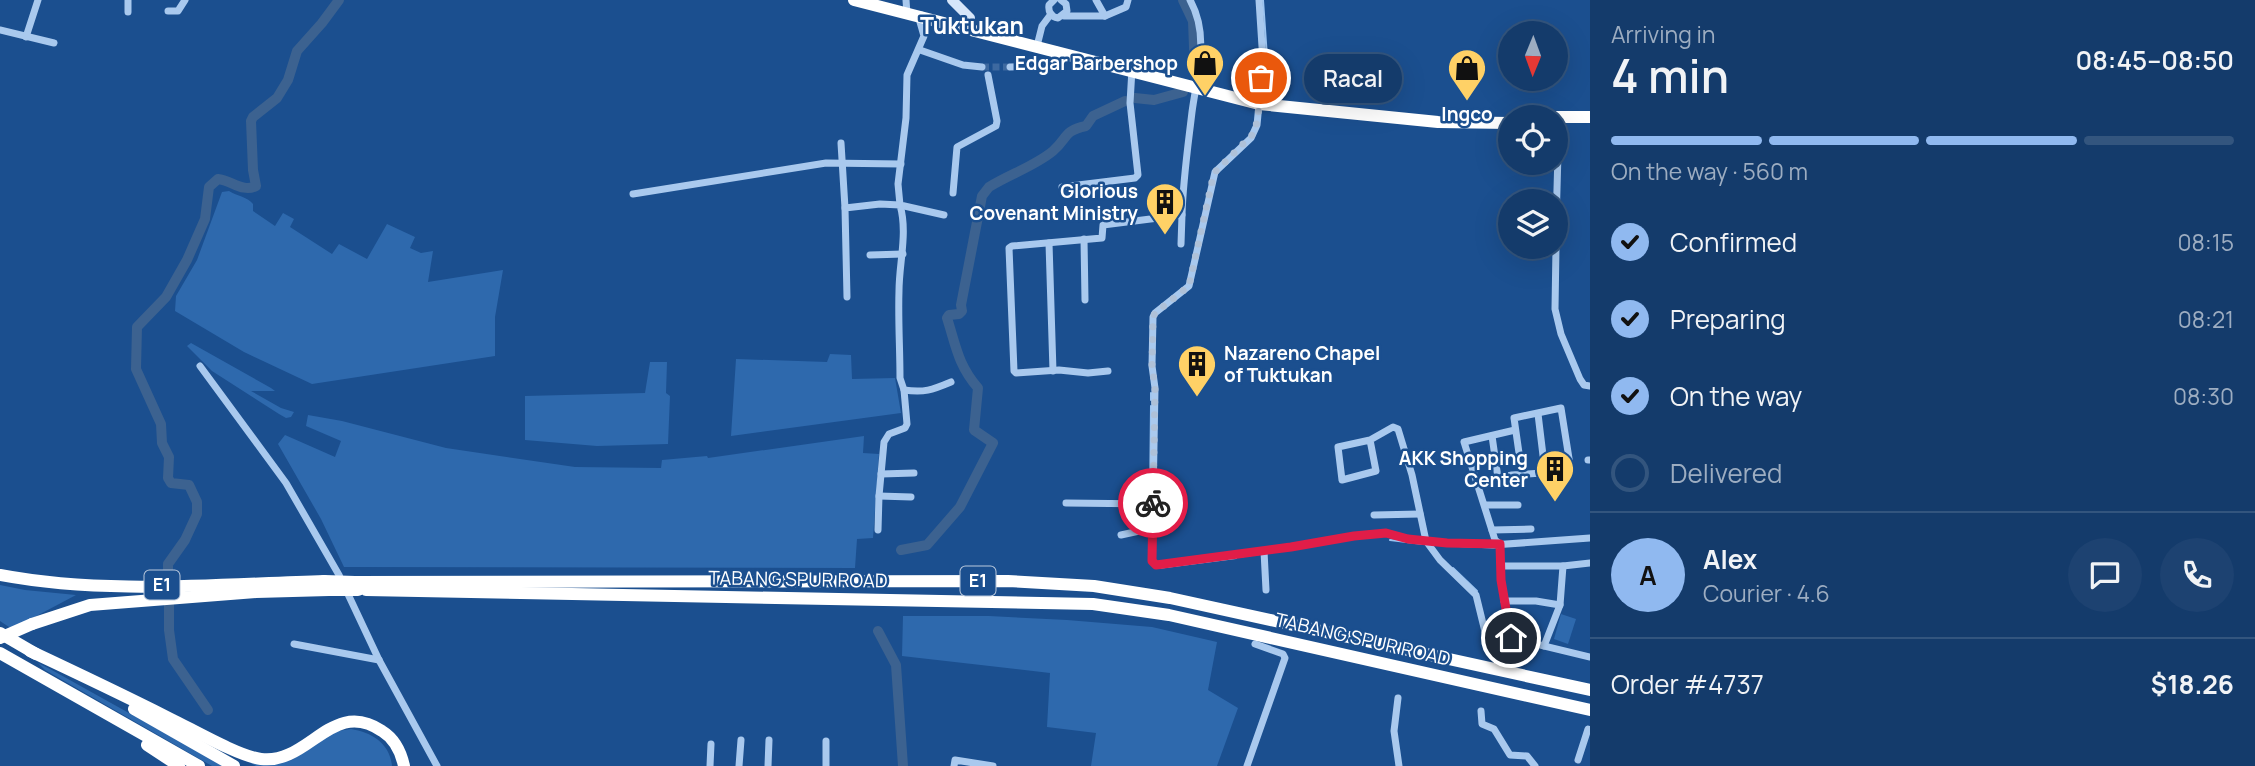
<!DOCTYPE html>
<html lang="en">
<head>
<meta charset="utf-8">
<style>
  body { margin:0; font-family:Manrope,sans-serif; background:#1d4271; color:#f1f3f6; height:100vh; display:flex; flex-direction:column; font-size:26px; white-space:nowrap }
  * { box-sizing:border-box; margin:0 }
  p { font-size:23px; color:#9dadc1 }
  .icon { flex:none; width:38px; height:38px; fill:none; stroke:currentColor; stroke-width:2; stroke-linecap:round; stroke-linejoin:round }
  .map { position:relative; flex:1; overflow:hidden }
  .panel { display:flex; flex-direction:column; background:#143b6b; width:665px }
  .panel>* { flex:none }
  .needle { width:46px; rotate:181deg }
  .controls { position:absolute; left:1498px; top:21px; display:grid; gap:14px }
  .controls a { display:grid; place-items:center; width:70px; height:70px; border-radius:50%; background:#143b6b; box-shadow:0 7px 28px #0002,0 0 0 2px #33557e; font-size:35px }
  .pin { position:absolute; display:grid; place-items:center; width:60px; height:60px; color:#fff; margin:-30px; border:4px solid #fff; border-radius:50%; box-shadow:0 2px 7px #0007 }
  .courier { position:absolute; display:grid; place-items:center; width:70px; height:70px; margin:-35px; border:5px solid #e11d48; border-radius:50%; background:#fff; color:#222; box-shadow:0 2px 9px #0007 }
  .bubble { position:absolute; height:49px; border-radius:24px; background:#143b6b; box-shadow:0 7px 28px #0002,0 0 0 2px #33557e; font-size:23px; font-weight:600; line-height:49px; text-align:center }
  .overview em { font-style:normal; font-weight:600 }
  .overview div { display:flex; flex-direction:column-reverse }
  .overview { display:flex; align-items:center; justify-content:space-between; height:119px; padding:0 21px }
  h1 { font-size:46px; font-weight:600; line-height:52px }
  .bar { display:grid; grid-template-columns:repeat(4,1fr); gap:10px 7px; align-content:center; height:84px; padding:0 21px }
  .bar i { height:9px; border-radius:5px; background:#33557e }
  .bar .current { background:#90b9f0 }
  .bar p { grid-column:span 4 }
  .line { display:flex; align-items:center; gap:18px; padding:0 21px; border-top:2px solid #33557e }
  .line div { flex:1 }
  .round { display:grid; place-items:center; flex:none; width:74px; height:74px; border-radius:37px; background:#1d4271 }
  ol { padding:0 21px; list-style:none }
  li { display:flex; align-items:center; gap:21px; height:77px }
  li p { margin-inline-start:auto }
  li .icon { padding:7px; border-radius:50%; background:#90b9f0; color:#111; stroke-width:4 }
  li:last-child { color:#9dadc1 }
  li i { width:38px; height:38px; border:4px solid #33557e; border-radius:50% }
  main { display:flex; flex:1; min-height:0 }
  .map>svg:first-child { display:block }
  .green { fill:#2e69ad }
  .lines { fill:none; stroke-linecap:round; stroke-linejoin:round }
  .stream { stroke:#9cc4f0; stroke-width:2 }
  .river { stroke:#3c6290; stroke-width:10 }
  .street-tunnel { stroke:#3d69a0; stroke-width:7; stroke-dasharray:7 3.5; stroke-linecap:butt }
  .street { stroke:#a9c9ee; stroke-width:7 }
  .secondary { stroke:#d6e6fa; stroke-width:10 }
  .highway { stroke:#fff; stroke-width:12 }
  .highway-bridge { stroke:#fff; stroke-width:12 }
  .done { stroke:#afc1d8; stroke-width:7; stroke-dasharray:0 12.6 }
  .route { stroke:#e11d48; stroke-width:9 }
  .labels { text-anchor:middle; stroke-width:5; stroke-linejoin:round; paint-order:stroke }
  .shield { fill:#1b4f8f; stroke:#bbcadd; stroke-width:2 }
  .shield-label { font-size:18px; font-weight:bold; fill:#fff }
  .poi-label { font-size:19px; font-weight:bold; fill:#fff; stroke:#1b4f8f; text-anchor:end }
  .street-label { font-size:19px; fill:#fff; stroke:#1b4f8f }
  .quarter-label { font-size:23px; font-weight:bold; fill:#fff; stroke:#1b4f8f }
</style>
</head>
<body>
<main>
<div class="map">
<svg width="1590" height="766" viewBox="0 0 1590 766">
  <rect width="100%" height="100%" fill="#1b4f8f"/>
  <g class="green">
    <path d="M229,191C237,196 248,197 253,204V211L275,226L283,213L294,219L290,227L332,254L339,244L367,259L387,224L415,237L410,248L421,253L433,251L428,282L503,270L495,317V356L312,384L244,352L175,311L176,296L197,260L222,192Z"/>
    <path d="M191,343L271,388L275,391H251L281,408L294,412L291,417L286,418L279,414L212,371L187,346Z"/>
    <path d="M830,354L851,355L852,379L895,378L901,413L731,436L736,359L827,362Z"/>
    <path d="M650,362H667L666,393L670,396L668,444L597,446L525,440V396L645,393Z"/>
    <path d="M308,415L342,421L446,448L575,467L661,468L662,460L707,456L708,458L864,436L863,453L879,454L873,538L857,539L855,568L344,567L321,519L278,444L285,435L335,457L341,441L306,426Z"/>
    <path d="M0,585L25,590L76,595L12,629L0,621Z"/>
    <path d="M1561,614L1576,619L1568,644L1554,639Z"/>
    <path d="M903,616H989L1067,620L1152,627L1217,642L1208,690L1238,708L1217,766H1091L1096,733L1047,727L1050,673L902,656Z"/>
    <path d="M38,663L50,669L224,766H212L45,670Z"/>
    <path d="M351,729C371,732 390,743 392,766H256L244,759L281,762L292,760L326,737L338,731Z"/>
  </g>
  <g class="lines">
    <g class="stream">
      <path d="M1263,0L1267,57L1266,73"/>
      <path d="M1151,393V400"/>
      <path d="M1150,503L1151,406"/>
      <path d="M1390,540L1423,544"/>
      <path d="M1158,568L1236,558"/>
      <path d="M1453,568L1477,591"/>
      <path d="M1489,647L1490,657"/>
    </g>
    <g class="river">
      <path d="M1183,0L1193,21L1195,74"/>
      <path d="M1135,98L1154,100L1183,92"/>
      <path d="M901,550L927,545L960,507L993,443L974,430L978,388C958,365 956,346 947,318L949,315L959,314L962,311L961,305L982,196L989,187C1010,174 1035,166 1053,151C1068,138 1063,131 1086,126L1093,116L1125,101"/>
      <path d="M168,580V564L185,540L197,514V502L189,485L171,483L168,478L169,457L162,443L161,424L136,369L137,327L166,297L187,260L205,219L209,187L218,179C231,180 243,193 256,186L253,170L251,121L253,117L277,98L288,80L297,51L322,23L339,0"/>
      <path d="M169,602V630L173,659L208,710"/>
      <path d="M878,631L896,665L903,766"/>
    </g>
    <path class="street-tunnel" d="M982,67H1010"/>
    <g class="street">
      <path d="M906,0L907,14"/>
      <path d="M1054,0L1049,5C1048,12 1051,17 1058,18L1067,11L1066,4L1061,0"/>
      <path d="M1096,0L1105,16"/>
      <path d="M1259,0L1263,62L1257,125L1251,138L1215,172L1189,286L1155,313L1153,317L1152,366L1155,388L1152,561L1156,565L1167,564L1291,547L1354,536L1386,533L1408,539L1447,543L1493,545L1590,538"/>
      <path d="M168,11H178L185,0"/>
      <path d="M128,12V0"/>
      <path d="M922,15L920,22L924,36L907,75L906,118L898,184L900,205L944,215"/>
      <path d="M1064,16H1105L1126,7L1128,0"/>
      <path d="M0,30L54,43"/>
      <path d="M26,37L38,0"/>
      <path d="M1037,46L1042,26L1051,14"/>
      <path d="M920,50L963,65L982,67"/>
      <path d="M1010,67L1052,66L1057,50"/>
      <path d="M841,143L845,208"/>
      <path d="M1062,187L1135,178L1138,175L1130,103L1132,69"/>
      <path d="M953,193L957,147L996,126L997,121L988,75"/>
      <path d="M633,194L826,163L901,164"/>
      <path d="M1556,225L1559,117"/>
      <path d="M1084,239L1085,300"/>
      <path d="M1049,243L1053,371"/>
      <path d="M1181,244L1182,215"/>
      <path d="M1556,247L1555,309L1561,334L1580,379L1584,385L1590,386"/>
      <path d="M870,255L903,254"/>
      <path d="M847,297L845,208L880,204L900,205C908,233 899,263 899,291C898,320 900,349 900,378L904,390C924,393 932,390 951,382"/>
      <path d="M200,366L286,483L339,575L379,660L437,766"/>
      <path d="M1108,371L1088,373L1059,370L1016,373L1014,371L1009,248L1012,246L1102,238L1103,225L1182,215C1183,180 1188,146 1192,112C1197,74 1210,36 1190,0"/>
      <path d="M1538,414L1545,472"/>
      <path d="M1515,430L1464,442L1495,540L1500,544L1501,581L1511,638L1590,657"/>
      <path d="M1492,436L1498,478"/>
      <path d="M1370,440L1376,471L1342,480L1338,447L1370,440L1393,427L1398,429L1412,475L1426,541L1440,560L1476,595L1488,644"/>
      <path d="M1588,460H1590"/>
      <path d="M881,474L914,473"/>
      <path d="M1478,483L1512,475L1571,471L1561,408L1514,418L1522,474"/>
      <path d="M879,496L911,497"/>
      <path d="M1066,503L1153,504"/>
      <path d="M1485,505H1518"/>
      <path d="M1374,515L1420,514"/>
      <path d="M878,530L879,496L884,442L889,434L905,428L907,424L904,390"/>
      <path d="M1492,530L1531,529"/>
      <path d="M1121,535L1153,528"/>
      <path d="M1264,551L1266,590"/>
      <path d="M1501,566H1563L1590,563"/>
      <path d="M1504,601H1536L1560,605"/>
      <path d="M294,644L379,660"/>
      <path d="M1544,646L1560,605L1563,566"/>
      <path d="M1398,698L1394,731L1399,766"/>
      <path d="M1481,711L1482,724L1494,729L1510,755L1527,756L1535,766"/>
      <path d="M1578,760L1588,729"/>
      <path d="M710,766L711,744"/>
      <path d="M739,766L741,740"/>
      <path d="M768,766L769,740"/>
      <path d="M826,766V741"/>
      <path d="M954,766L955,760L993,766"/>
      <path d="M1247,766L1285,658L1283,654L1255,644"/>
    </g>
    <path class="secondary" d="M952,0L970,18L969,29"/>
    <g class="highway">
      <path d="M854,0L1259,104L1438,122L1510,123"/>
      <path d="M1522,117H1590"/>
      <path d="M0,575C106,595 217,584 324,581"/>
      <path d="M355,582L1008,581L1094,586L1170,598L1590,690"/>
      <path d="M366,590L1093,604L1169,615L1590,710"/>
      <path d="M32,624L90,605L256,592L329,590"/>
      <path d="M0,633L36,654"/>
      <path d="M30,651C77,673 123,695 169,718C192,729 238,756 261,759C309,765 332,697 382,731C395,739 401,752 404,766"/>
      <path d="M0,653L199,766"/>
      <path d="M134,709L234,766"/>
      <path d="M147,745L179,766"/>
    </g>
    <g class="highway-bridge">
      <path d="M324,581L355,582"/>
      <path d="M329,590H358"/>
      <path d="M0,638L32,624"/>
    </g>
  </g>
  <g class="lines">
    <path class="done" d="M1153,503L1155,388L1152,366L1153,317L1155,313L1189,286L1213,177L1215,172L1255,132L1259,108L1261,78"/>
    <path class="route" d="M1153,503L1152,561L1156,565L1291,547L1354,536L1386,533L1408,539L1447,543L1500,544L1501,580L1511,638"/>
  </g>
  <defs>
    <g id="shop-pin" transform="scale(2.0125)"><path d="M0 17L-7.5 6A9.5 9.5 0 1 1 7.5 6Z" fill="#ffd166" stroke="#1b4f8f"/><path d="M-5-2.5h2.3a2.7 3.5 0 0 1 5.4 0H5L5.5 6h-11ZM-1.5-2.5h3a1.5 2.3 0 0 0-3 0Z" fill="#111"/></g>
    <g id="building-pin" transform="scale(2.0125)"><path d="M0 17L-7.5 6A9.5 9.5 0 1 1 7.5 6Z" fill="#ffd166" stroke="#1b4f8f"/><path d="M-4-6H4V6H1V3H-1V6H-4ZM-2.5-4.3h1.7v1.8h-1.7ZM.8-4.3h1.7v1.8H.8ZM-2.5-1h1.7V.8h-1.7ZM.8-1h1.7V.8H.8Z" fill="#111"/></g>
  </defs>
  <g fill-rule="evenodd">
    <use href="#shop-pin" x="1205" y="63"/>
    <use href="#shop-pin" x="1467" y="68"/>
    <use href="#building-pin" x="1165" y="202"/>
    <use href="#building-pin" x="1197" y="364"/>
    <use href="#building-pin" x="1555" y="469"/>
  </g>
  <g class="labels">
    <g class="shield">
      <rect x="960.5" y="566.5" width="35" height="29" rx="5"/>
      <rect x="144.5" y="570.5" width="35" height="29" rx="5"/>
    </g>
    <g class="shield-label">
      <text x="978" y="587">E1</text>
      <text x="162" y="591">E1</text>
    </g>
    <g class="poi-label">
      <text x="1178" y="70">Edgar Barbershop</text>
      <text x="1467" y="121" text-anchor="middle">Ingco</text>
      <text x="1138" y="198">Glorious<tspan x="1138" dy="22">Covenant Ministry</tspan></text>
      <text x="1224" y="360" text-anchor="start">Nazareno Chapel<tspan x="1224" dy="22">of Tuktukan</tspan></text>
      <text x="1528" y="465">AKK Shopping<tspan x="1528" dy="22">Center</tspan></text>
    </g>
    <g class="street-label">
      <text transform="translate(798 579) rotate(1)" y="7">TABANG SPUR ROAD</text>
      <text transform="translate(1363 639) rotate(13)" y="7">TABANG SPUR ROAD</text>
    </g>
    <g class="quarter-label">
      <text x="972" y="34">Tuktukan</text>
    </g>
  </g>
</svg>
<div class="controls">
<a><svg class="needle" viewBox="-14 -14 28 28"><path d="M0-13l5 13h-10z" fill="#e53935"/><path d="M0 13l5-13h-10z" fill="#9dadc1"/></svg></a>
<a><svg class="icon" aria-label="locate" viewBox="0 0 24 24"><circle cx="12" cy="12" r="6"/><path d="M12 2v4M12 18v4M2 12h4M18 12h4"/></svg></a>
<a><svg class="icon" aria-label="layers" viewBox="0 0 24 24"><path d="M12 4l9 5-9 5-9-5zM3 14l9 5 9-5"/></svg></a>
</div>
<div class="pin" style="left:1261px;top:78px;background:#ea580c"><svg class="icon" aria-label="bag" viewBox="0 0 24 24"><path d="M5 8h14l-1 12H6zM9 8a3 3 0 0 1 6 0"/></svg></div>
<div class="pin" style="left:1511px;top:638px;background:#1f2937"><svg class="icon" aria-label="home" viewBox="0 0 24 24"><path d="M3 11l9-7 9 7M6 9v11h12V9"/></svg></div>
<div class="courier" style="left:1153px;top:503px"><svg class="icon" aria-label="bike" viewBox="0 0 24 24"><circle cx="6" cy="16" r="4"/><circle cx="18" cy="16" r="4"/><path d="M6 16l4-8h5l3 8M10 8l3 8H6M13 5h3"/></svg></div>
<div class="bubble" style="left:1304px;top:54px;width:98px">Racal</div>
</div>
<section class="panel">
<div class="overview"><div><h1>4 min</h1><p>Arriving in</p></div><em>08:45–08:50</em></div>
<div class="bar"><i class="current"></i><i class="current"></i><i class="current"></i><i></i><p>On the way · 560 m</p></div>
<ol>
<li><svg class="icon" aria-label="check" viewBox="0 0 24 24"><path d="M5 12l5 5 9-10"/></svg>Confirmed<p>08:15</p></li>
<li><svg class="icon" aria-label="check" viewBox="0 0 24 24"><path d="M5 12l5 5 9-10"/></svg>Preparing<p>08:21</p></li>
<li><svg class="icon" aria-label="check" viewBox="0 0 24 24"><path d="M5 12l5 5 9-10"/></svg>On the way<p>08:30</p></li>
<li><i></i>Delivered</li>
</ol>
<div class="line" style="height:126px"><b class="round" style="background:#90b9f0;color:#111">A</b><div><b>Alex</b><p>Courier · 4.6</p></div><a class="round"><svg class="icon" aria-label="chat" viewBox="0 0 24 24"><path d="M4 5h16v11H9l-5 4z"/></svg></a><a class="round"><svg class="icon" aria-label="phone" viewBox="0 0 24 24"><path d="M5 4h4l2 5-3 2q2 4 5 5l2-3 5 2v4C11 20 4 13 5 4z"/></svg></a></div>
<div class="line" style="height:91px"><div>Order #4737</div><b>$18.26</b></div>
</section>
</main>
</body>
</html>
